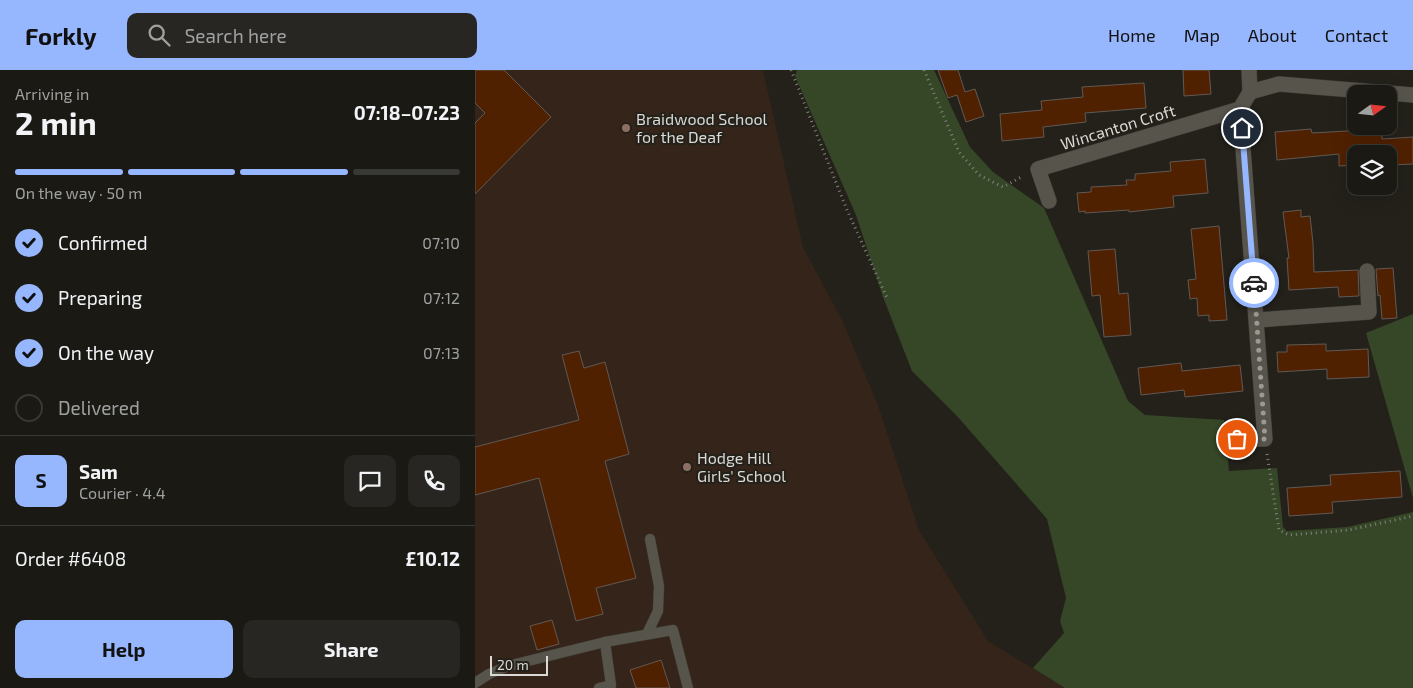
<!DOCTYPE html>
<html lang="en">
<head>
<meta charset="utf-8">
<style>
  body { margin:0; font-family:"Exo 2",sans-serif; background:#272622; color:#f1f3f6; height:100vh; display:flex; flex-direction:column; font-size:19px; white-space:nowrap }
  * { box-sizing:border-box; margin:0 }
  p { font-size:16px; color:#9fa0a0 }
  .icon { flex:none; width:28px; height:28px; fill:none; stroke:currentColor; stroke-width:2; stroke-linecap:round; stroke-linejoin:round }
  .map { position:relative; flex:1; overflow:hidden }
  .details { display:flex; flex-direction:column; background:#1a1914; width:475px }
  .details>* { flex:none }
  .needle { width:32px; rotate:75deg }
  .buttons { position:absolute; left:872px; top:15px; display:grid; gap:10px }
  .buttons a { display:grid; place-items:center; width:50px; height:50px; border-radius:10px; background:#1a1914; box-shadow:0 5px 20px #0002,0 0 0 1px #383834; font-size:25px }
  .scale { position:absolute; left:15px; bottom:12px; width:58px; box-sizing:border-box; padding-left:5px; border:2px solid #dbd9d5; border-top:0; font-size:14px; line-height:18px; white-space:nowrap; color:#dbd9d5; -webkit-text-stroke:4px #23211a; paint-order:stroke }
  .pin { position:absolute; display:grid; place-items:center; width:42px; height:42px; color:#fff; margin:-21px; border:2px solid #fff; border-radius:50%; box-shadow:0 1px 5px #0007 }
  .courier { position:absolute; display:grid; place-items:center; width:50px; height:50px; margin:-25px; border:4px solid #96b6fd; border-radius:50%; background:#fff; color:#222; box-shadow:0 1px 6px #0007 }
  .head em { font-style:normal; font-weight:700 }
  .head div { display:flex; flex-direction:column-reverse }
  .head { display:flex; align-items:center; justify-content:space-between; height:85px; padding:0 15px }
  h1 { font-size:32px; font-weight:700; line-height:38px }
  .bar { display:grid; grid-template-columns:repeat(4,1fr); gap:8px 5px; align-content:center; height:60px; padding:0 15px }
  .bar i { height:6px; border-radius:4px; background:#383834 }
  .bar .current { background:#96b6fd }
  .bar p { grid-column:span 4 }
  .line { display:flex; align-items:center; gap:12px; padding:0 15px; border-top:1px solid #383834 }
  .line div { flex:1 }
  .round { display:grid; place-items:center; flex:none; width:52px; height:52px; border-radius:10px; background:#272622 }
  ol { padding:0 15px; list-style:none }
  li { display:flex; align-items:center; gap:15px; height:55px }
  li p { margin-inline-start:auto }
  li .icon { padding:5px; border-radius:50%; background:#96b6fd; color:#111; stroke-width:4 }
  li:last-child { color:#9fa0a0 }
  li i { width:28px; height:28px; border:2px solid #383834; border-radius:50% }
  .primary-button { display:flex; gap:10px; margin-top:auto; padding:10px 15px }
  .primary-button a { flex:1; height:58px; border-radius:10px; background:#96b6fd; color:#111; font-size:20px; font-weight:700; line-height:58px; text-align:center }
  .primary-button a+a { background:#272622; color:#f1f3f6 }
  header { display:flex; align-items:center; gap:30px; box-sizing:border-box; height:70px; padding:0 25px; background:#96b6fd; color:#111 }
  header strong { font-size:24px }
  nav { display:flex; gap:28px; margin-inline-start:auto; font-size:18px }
  .search { width:350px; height:45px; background:#272622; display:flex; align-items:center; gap:12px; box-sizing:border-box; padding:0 18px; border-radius:10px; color:#9fa0a0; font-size:19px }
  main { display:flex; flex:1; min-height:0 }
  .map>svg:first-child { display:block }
  .education { fill:#34241a }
  .green { fill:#364728 }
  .building { fill:#502101; stroke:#615954 }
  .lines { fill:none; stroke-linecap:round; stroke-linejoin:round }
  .lane-casing { stroke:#3e3c37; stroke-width:11 }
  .street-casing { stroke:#3e3c37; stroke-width:16 }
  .path { stroke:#84827d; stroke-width:3; stroke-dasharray:1 4; stroke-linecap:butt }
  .lane { stroke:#57544c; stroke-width:10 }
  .street { stroke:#57544c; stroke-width:15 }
  .done { stroke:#9b9994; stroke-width:5; stroke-dasharray:0 9 }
  .route { stroke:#96b6fd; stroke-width:6 }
  .education-dot { fill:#8d6e63; stroke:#23211a; stroke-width:2 }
  .labels { text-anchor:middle; stroke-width:4; stroke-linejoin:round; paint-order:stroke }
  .poi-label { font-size:16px; fill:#dbd9d5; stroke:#23211a; text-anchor:start }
  .street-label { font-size:16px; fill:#dbd9d5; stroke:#23211a }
</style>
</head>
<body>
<header>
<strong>Forkly</strong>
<div class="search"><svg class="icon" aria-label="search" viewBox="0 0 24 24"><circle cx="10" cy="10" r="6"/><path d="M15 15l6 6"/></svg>Search here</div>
<nav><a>Home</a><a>Map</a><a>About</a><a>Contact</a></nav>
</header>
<main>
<section class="details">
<div class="head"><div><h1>2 min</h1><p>Arriving in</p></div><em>07:18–07:23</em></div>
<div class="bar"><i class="current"></i><i class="current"></i><i class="current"></i><i></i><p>On the way · 50 m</p></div>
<ol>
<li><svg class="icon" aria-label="check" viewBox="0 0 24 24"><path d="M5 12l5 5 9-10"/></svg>Confirmed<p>07:10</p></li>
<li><svg class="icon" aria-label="check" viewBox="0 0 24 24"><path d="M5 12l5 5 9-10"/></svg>Preparing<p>07:12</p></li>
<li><svg class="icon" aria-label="check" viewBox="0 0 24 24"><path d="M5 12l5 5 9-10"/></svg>On the way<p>07:13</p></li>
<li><i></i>Delivered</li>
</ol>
<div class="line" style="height:90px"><b class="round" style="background:#96b6fd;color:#111">S</b><div><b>Sam</b><p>Courier · 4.4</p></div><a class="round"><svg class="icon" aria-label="chat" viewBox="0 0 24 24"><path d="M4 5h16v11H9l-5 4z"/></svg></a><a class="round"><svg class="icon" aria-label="phone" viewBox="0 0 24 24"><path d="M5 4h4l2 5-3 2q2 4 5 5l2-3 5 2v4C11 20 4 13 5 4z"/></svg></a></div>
<div class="line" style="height:65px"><div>Order #6408</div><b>£10.12</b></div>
<div class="primary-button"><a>Help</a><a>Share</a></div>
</section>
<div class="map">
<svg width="938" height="618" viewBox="0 0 938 618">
  <rect width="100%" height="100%" fill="#23211a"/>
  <path class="education" d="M0,0H288L328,177L367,250L403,335L444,460L513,571L590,618H0Z"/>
  <g class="green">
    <path d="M322,0H459L495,77L518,102L569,138L653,331L670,345L749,350L754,401L802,398L808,457L812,461L872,457L938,442V618H590L558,598L589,563L585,551L591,528L572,449L482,346L437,301L408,227L381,145L320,6Z"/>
    <path d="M938,244V428L891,263Z"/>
  </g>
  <g class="building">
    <path d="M0,0H29L76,47L0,124V53L10,43L0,33Z"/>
    <path d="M463,0H483L490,22L500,19L509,46L491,52L482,25L473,28Z"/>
    <path d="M708,0H734L736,24L709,26Z"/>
    <path d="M669,13L671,38L610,43L611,52L568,57L569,67L527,71L525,44L567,40L566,31L608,27L607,17Z"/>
    <path d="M836,59L837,63L907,59V69L938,67V94L917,95L916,84H881V95L864,96V84L802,90L800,62Z"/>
    <path d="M730,89L733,123L698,126L699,137L654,142V140L610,143V141L604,142L602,123L616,122V117L652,115L651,110H660V104L696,101L695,92Z"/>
    <path d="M826,140V147L835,146L838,173L839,202L883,200L884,226L864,227L863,217L814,220L812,188H814L808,142Z"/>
    <path d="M744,156L752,250L734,251V245L723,246L722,228L715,229L713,210L721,209L716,159Z"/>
    <path d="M640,179L644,224L653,223L656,265L629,267L625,225L617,226L613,181Z"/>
    <path d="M918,198L922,248L907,249L905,225L903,226L901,199Z"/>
    <path d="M851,274V281L893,279L894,307L852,309V299L803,302L802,282H812V275Z"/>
    <path d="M104,281L109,298L130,292L154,384L130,391L161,508L121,518L128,544L101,551L64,408L0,425V377L104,350L87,285Z"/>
    <path d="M706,293L707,301L765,295L768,321L710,327L709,320L666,325L663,298Z"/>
    <path d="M925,401L927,427L857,432L858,443L814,446L812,418L856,415L855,405Z"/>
    <path d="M77,550L84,574L62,580L55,556Z"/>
    <path d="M186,590L195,618H161L155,600Z"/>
  </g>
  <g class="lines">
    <g class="lane-casing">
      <g id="lane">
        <path d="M172,564L183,541L184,516L175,469"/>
        <path d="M0,613L14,604L33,596L130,572L198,560L213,618"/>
        <path d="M124,618L136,615L130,572"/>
      </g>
    </g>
    <g class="street-casing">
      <g id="street">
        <path d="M775,22L804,14L938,25"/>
        <path d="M574,131L563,99L765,39"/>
        <path d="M782,250L894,242L892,201"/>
        <path d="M762,369H790L765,39L775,22L774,0"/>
      </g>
    </g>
    <g class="path">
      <path d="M316,0L372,140L413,230"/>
      <path d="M449,0L484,82L504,105L528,117L548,106"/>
      <path d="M792,384L804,460L814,465L874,460L938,446"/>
    </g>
    <use href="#lane" class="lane"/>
    <use href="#street" class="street"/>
  </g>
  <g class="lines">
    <path class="done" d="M762,369H790L779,213"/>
    <path class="route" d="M767,58L779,213"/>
  </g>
  <g class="education-dot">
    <circle cx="151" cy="58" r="5"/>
    <circle cx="212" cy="397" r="5"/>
  </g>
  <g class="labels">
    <g class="poi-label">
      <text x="161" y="55">Braidwood School<tspan x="161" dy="18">for the Deaf</tspan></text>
      <text x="222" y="394">Hodge Hill<tspan x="222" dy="18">Girls' School</tspan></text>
    </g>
    <g class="street-label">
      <text transform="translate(643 57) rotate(-17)" y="6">Wincanton Croft</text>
    </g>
  </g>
</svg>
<div class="buttons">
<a><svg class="needle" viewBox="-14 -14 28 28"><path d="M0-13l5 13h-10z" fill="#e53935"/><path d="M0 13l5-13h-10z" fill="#9fa0a0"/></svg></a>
<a><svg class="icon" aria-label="layers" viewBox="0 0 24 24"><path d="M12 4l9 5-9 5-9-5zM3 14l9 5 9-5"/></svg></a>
</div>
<div class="scale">20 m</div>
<div class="pin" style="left:762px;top:369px;background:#ea580c"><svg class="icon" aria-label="bag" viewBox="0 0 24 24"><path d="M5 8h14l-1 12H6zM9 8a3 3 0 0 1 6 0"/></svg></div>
<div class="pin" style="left:767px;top:58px;background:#1f2937"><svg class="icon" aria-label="home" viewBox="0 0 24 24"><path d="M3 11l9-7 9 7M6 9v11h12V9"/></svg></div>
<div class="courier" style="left:779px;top:213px"><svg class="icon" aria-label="car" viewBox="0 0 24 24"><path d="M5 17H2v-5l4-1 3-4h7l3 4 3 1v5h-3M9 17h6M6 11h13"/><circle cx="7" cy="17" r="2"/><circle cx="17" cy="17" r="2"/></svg></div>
</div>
</main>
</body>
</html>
